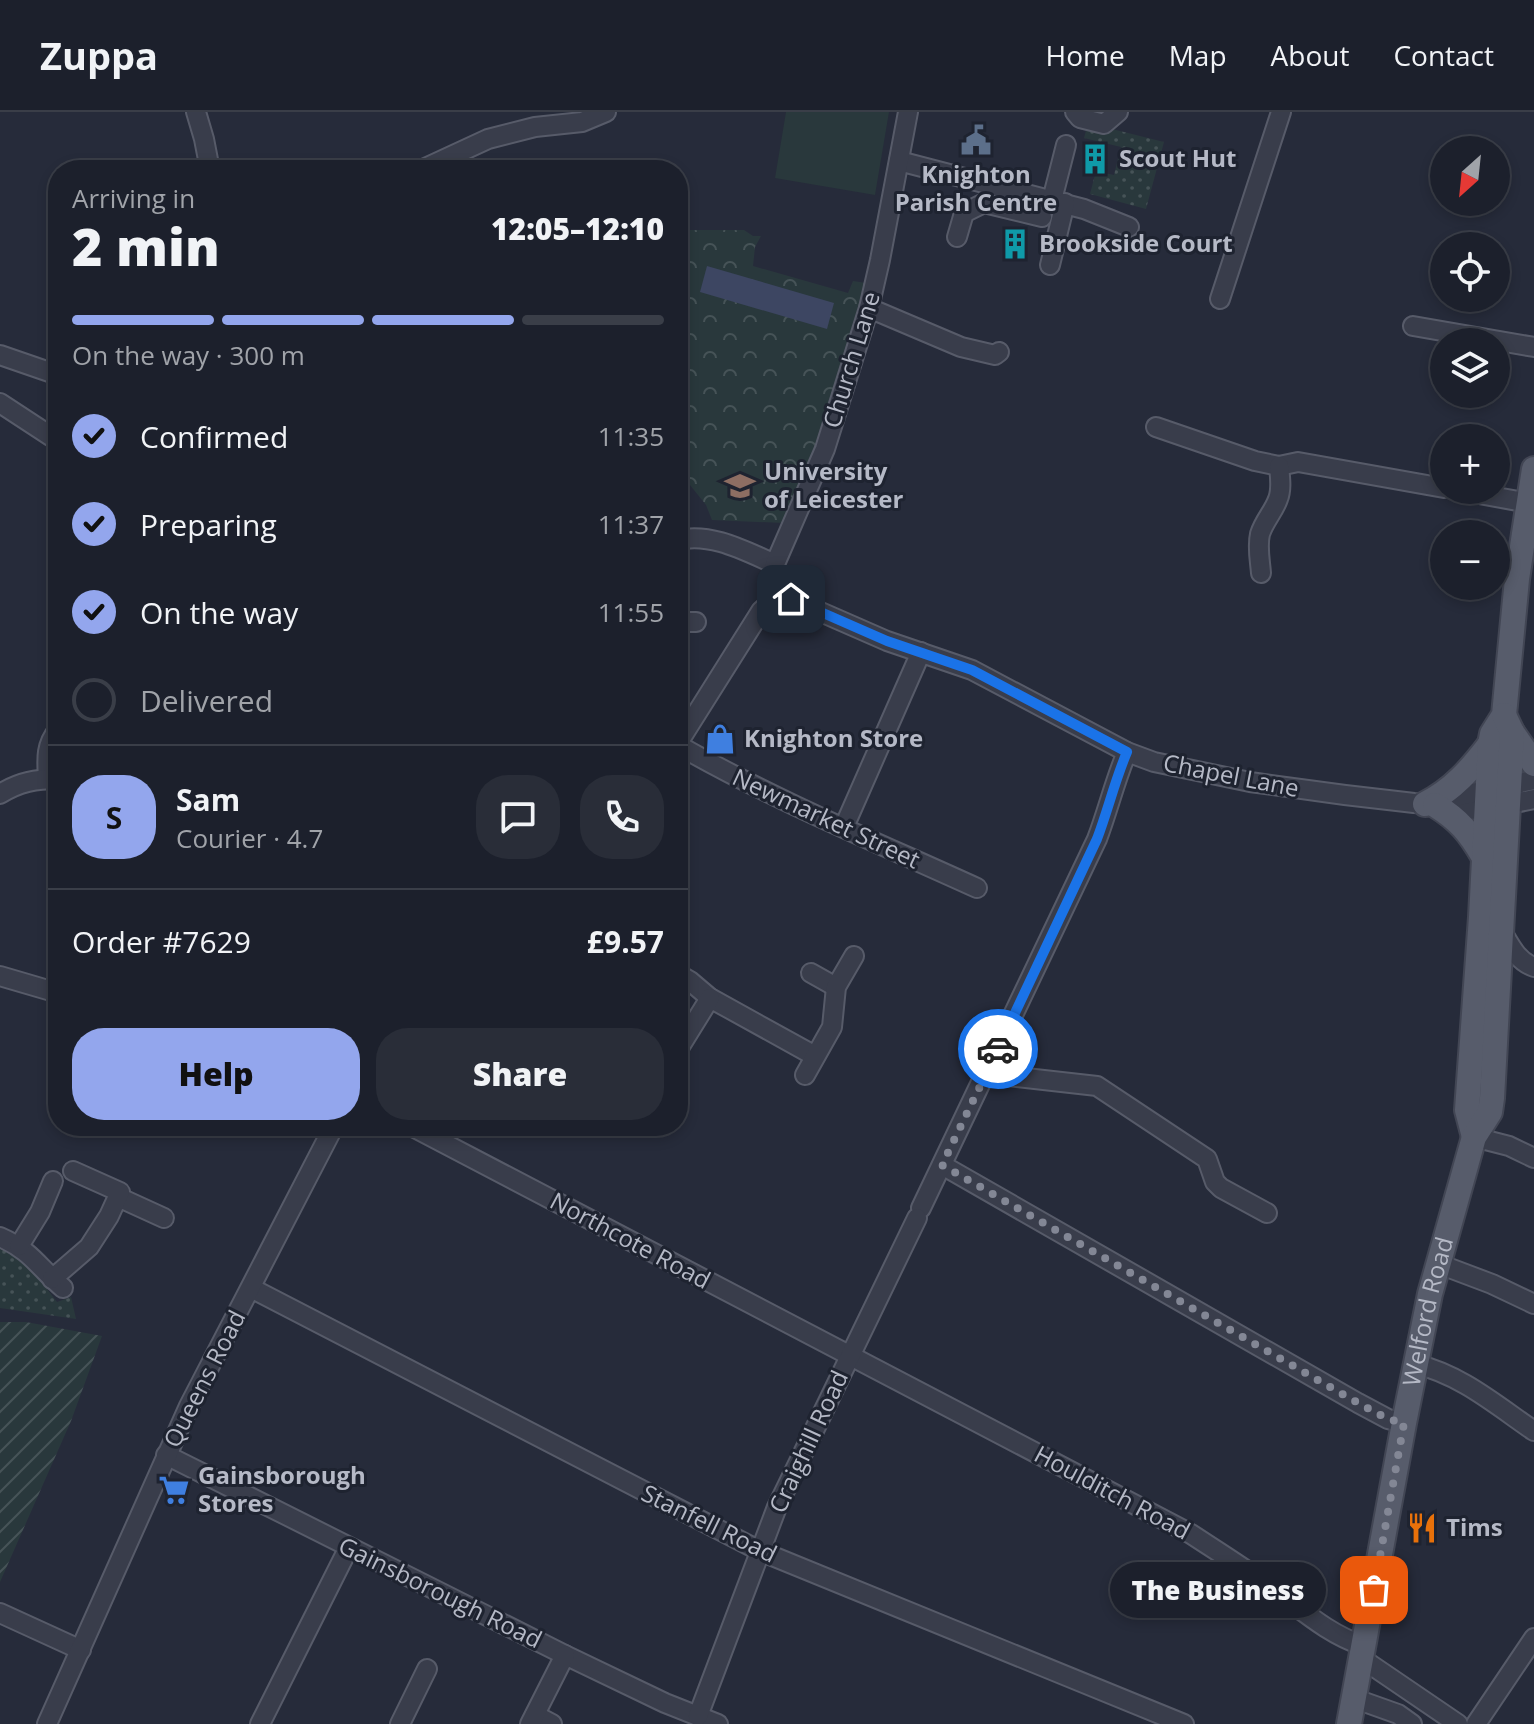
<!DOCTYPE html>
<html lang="en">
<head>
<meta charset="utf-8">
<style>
  body { margin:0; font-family:"Open Sans",sans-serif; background:#292d38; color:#f1f3f6; height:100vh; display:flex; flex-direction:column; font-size:30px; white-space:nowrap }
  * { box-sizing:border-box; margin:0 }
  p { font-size:26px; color:#a0a3a9 }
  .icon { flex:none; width:44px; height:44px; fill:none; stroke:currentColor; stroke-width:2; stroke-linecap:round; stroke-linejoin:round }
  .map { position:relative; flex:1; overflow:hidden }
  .drawer { position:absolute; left:48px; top:48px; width:640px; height:976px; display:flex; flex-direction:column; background:#1c202c; border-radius:32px; box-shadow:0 4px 12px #0003,0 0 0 2px #3a3e48 }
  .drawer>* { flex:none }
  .needle { width:52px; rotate:207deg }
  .fabs { position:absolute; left:1430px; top:24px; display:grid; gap:16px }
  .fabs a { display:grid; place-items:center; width:80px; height:80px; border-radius:50%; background:#1c202c; box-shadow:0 4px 12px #0003,0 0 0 2px #3a3e48; font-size:40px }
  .pin { position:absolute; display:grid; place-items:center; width:68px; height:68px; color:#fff; margin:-34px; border-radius:16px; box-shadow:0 4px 12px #0006 }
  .courier { position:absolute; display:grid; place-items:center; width:80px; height:80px; margin:-40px; border:6px solid #1a73e8; border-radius:50%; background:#fff; color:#222; box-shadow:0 2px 10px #0007 }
  .bubble { position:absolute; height:56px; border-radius:28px; background:#1c202c; box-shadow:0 4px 12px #0003,0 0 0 2px #3a3e48; font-size:26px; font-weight:800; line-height:56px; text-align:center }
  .overview em { font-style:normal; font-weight:800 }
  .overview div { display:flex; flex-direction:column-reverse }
  .overview { display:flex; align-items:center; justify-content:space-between; height:136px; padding:0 24px }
  h1 { font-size:52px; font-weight:800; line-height:60px }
  .bar { display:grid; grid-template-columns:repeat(4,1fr); gap:12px 8px; align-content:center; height:96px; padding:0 24px }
  .bar i { height:10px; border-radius:6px; background:#3a3e48 }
  .bar .selected { background:#93a6ed }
  .bar p { grid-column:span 4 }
  .line { display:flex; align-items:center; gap:20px; padding:0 24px; border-top:2px solid #3a3e48 }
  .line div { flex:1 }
  .round { display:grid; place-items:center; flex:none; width:84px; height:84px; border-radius:32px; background:#292d38 }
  ol { padding:0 24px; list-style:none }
  li { display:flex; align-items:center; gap:24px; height:88px }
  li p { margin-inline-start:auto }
  li .icon { padding:8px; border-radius:50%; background:#93a6ed; color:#111; stroke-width:4 }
  li:last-child { color:#a0a3a9 }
  li i { width:44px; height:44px; border:4px solid #3a3e48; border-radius:50% }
  .action { display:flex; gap:16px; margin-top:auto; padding:16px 24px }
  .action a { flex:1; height:92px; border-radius:32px; background:#93a6ed; color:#111; font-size:32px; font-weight:800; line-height:92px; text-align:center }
  .action a+a { background:#292d38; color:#f1f3f6 }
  header { display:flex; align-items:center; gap:48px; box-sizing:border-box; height:112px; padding:0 40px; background:#1c202c; border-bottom:2px solid #3a3e48 }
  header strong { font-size:38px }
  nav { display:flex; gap:44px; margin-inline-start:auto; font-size:28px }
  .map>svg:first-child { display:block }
  .grass { fill:url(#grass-dots) }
  .forest { fill:url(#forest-crowns) }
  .garden { fill:url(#garden-furrows) }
  .pitch { fill:#29383c }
  .water { fill:#3d4662 }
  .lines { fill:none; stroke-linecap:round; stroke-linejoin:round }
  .minor-casing { stroke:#575b69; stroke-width:22 }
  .major-casing { stroke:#424654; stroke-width:28 }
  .minor { stroke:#393d4b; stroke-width:18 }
  .major { stroke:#575c6b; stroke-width:24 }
  .done { stroke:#838795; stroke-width:8; stroke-dasharray:0 14.4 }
  .route { stroke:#1a73e8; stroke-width:10 }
  .labels { text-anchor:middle; stroke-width:6; stroke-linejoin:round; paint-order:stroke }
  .poi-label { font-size:24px; font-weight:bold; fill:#b5b9c6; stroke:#1e2330; text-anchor:start }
  .street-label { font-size:24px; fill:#b5b9c6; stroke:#1e2330 }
</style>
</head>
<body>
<header>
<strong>Zuppa</strong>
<nav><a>Home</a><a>Map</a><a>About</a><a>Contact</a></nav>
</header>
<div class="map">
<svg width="1534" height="1612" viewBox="0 0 1534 1612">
  <defs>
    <pattern id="grass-dots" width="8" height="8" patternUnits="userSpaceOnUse" patternTransform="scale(2)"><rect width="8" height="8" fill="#29383c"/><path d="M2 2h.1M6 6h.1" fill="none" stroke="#465357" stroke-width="1.8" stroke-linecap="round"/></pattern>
    <pattern id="forest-crowns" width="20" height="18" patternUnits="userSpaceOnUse" patternTransform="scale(2)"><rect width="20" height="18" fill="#29383c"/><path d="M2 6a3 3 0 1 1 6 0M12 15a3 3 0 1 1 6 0" fill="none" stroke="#465357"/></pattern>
    <pattern id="garden-furrows" width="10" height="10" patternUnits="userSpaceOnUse" patternTransform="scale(2)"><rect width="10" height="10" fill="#29383c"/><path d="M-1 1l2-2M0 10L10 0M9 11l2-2" fill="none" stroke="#465357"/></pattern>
  </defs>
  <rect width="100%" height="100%" fill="#262b3a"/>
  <g class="grass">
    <path d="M1088,11L1164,30L1146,97L1090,82L1096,59L1114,63L1121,35L1084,26Z"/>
    <path d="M0,1134L25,1148L57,1190L71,1185L76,1207L0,1196Z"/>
  </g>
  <path class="forest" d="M690,118H744L753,124H761L755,135L753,154L848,181L853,169L866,171L817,337L785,411L712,408L706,393L678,358V125Z"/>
  <path class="garden" d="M0,1210H26L102,1224L71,1309L0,1470Z"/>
  <path class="pitch" d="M786,0H889L875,83L775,66Z"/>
  <path class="water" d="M707,154L834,191L827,217L700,180Z"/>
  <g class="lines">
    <g class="minor-casing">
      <g id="minor">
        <path d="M196,0L204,27L210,58"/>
        <path d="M1075,0L1080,6L1104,12L1118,0"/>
        <path d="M899,49L1084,97L1129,115"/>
        <path d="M421,58L488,27L535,15L582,10L606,0"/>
        <path d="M1052,88L1066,33"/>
        <path d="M957,125L964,101L984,91L1042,105"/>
        <path d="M1050,153L1065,91"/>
        <path d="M1220,187L1281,0"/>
        <path d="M869,196L961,235L995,243L999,240"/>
        <path d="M1413,214L1534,235"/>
        <path d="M0,243L58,263"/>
        <path d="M0,291L58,329"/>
        <path d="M1156,315L1255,349L1279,354L1298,350L1444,376"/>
        <path d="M1457,378L1529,391"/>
        <path d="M678,428C711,420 745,439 775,452"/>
        <path d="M1261,461C1260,448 1257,435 1260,422C1264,409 1274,399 1278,387C1282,377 1280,365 1279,354"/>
        <path d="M780,487L774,461L775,452L825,337L869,196L880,148L908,0"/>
        <path d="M678,510H696"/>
        <path d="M678,631L761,499C770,490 778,487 791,487L887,529L972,558L1127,640L1154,650L1250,670L1345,683L1414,691L1441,693L1459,698L1486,697L1534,687"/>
        <path d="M678,633C774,688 876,730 977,776"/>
        <path d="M48,667C47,648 45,634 58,618"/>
        <path d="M0,682C19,670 36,667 58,667"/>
        <path d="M1441,693L1459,684L1534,668"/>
        <path d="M844,715L921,540"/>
        <path d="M1501,818C1510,833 1517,849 1534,855"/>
        <path d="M811,861L836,875"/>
        <path d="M678,862L690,869L710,886L815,944"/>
        <path d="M0,864L58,881"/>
        <path d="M679,936L710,886"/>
        <path d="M989,956L1008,964L1097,974L1207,1047L1215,1070L1221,1076L1267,1101"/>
        <path d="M805,963L832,915L836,875L854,844"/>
        <path d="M411,1014L1191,1422C1217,1439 1244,1456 1269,1474C1300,1496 1327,1522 1364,1534"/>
        <path d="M1474,1025L1509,1034L1534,1046"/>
        <path d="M942,1053L1358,1291L1388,1307L1404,1311"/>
        <path d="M118,1085L164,1106"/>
        <path d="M921,1096L1097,727C1108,698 1115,668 1127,640"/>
        <path d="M0,1125C32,1139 39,1156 63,1176"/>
        <path d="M19,1134L40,1100L53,1069"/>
        <path d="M1439,1152L1492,1172L1534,1192"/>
        <path d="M52,1167L89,1135L109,1104L120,1080L73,1059"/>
        <path d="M251,1176L760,1439L1184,1612"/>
        <path d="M1415,1252C1460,1262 1496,1293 1534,1319"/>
        <path d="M166,1343L565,1543L665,1591L718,1612"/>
        <path d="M0,1501L81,1538"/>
        <path d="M1361,1546L1458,1612"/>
        <path d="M1353,1586L1398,1602L1412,1612"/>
        <path d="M535,1603L552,1612"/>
        <path d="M698,1604L777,1395L917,1106"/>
        <path d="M47,1612L189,1294L334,1014"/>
        <path d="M260,1612L349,1435"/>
        <path d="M400,1612L427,1557"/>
        <path d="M530,1612L565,1543"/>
        <path d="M1476,1612L1534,1526"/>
      </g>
    </g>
    <g class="major-casing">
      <g id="major">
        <path d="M1512,620L1534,652"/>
        <path d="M1425,692C1453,678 1471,657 1490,632"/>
        <path d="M1435,693C1459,708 1469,720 1483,744"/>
        <path d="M1474,1025L1467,998L1481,805L1490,632L1492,622L1504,603L1517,467L1534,357"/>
        <path id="s1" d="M1349,1612L1404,1311L1430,1182L1474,1025L1490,1000L1492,986L1512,620L1504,603"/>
      </g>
    </g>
    <use href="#minor" class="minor"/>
    <use href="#major" class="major"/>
  </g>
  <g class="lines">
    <path class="done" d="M998,937L942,1053L1358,1291L1388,1307L1404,1311L1374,1478"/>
    <path class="route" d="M791,487L887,529L972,558L1127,640C1115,668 1108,698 1097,727L998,937"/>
  </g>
  <defs>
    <g id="civic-bare" transform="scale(2.4)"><path d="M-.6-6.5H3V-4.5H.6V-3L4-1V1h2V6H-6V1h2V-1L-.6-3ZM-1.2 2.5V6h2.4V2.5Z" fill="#5c6f8a" stroke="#1e2330" stroke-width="2.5" paint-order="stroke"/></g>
    <g id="building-bare" transform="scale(2.4)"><path d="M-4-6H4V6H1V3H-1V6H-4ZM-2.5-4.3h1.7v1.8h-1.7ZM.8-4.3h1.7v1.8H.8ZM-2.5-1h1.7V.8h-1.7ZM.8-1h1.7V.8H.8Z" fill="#0f9aa8" stroke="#1e2330" stroke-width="2.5" paint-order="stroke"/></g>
    <g id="university-bare" transform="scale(2.4)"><path d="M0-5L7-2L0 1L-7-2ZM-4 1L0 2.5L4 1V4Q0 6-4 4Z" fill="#8d6e63" stroke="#1e2330" stroke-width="2.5" paint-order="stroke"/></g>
    <g id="shop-bare" transform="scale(2.4)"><path d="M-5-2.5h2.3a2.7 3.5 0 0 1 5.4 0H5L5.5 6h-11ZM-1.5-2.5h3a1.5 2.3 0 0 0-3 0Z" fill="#3f7fe0" stroke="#1e2330" stroke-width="2.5" paint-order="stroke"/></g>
    <g id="supermarket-bare" transform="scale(2.4)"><path d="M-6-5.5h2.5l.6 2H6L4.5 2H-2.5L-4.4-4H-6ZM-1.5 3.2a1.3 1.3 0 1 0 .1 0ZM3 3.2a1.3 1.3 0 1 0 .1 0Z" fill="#3f7fe0" stroke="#1e2330" stroke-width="2.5" paint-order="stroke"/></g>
    <g id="restaurant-bare" transform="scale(2.4)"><path d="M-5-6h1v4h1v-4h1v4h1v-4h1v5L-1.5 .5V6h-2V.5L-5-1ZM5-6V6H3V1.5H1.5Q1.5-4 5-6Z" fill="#e8710a" stroke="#1e2330" stroke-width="2.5" paint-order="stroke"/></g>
  </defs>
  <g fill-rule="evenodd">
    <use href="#civic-bare" x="976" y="28"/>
    <use href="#building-bare" x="1095" y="47"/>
    <use href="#building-bare" x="1015" y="132"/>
    <use href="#university-bare" x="740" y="374"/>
    <use href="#shop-bare" x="720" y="627"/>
    <use href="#supermarket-bare" x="174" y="1378"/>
    <use href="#restaurant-bare" x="1422" y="1416"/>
  </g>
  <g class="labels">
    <g class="poi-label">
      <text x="1119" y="55">Scout Hut</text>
      <text x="976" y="71" text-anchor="middle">Knighton<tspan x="976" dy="28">Parish Centre</tspan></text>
      <text x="1039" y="140">Brookside Court</text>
      <text x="764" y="368">University<tspan x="764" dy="28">of Leicester</tspan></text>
      <text x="744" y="635">Knighton Store</text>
      <text x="198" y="1372">Gainsborough<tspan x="198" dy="28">Stores</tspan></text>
      <text x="1446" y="1424">Tims</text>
    </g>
    <g class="street-label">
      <text transform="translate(852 248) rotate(-73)" y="8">Church Lane</text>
      <text transform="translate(1231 664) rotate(11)" y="8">Chapel Lane</text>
      <text transform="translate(826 707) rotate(25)" y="8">Newmarket Street</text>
      <text transform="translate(630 1129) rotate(28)" y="8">Northcote Road</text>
      <text dy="8" stroke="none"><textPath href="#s1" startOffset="420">Welford Road</textPath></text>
      <text transform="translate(205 1267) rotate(-63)" y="8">Queens Road</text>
      <text transform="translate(809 1330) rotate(-65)" y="8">Craighill Road</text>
      <text transform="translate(1112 1381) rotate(28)" y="8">Houlditch Road</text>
      <text transform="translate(709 1412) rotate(26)" y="8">Stanfell Road</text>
      <text transform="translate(440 1481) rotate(26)" y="8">Gainsborough Road</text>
    </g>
  </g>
</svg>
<div class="fabs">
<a><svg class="needle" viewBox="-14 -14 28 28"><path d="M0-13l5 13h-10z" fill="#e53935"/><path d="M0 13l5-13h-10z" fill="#a0a3a9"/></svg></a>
<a><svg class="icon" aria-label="locate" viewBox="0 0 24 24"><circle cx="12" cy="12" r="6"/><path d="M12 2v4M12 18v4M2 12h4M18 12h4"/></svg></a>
<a><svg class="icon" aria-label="layers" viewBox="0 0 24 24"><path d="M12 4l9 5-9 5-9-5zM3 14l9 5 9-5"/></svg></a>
<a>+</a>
<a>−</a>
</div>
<div class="pin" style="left:1374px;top:1478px;background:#ea580c"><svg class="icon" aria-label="bag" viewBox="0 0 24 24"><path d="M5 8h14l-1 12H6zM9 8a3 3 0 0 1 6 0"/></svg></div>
<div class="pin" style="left:791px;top:487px;background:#1f2937"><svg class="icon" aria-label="home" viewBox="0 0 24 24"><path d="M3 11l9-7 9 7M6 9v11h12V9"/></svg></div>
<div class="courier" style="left:998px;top:937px"><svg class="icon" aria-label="car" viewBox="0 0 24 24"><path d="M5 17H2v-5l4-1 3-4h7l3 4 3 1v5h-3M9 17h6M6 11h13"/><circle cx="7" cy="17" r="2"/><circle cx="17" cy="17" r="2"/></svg></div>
<div class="bubble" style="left:1110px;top:1450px;width:216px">The Business</div>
<section class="drawer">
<div class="overview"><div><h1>2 min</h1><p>Arriving in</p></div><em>12:05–12:10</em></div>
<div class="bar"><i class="selected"></i><i class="selected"></i><i class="selected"></i><i></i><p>On the way · 300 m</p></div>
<ol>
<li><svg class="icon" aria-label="check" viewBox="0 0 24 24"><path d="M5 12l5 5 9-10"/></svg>Confirmed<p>11:35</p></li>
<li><svg class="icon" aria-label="check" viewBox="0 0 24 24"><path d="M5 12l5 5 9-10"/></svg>Preparing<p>11:37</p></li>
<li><svg class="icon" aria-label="check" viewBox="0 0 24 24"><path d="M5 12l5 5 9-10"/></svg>On the way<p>11:55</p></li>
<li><i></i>Delivered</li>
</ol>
<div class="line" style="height:144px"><b class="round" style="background:#93a6ed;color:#111">S</b><div><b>Sam</b><p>Courier · 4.7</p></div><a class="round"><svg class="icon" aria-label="chat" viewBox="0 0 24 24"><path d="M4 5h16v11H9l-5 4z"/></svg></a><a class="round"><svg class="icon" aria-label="phone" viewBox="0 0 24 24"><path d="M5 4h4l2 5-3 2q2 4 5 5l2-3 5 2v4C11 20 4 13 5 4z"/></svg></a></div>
<div class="line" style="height:104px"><div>Order #7629</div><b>£9.57</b></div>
<div class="action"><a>Help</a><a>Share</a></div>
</section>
</div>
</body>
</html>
